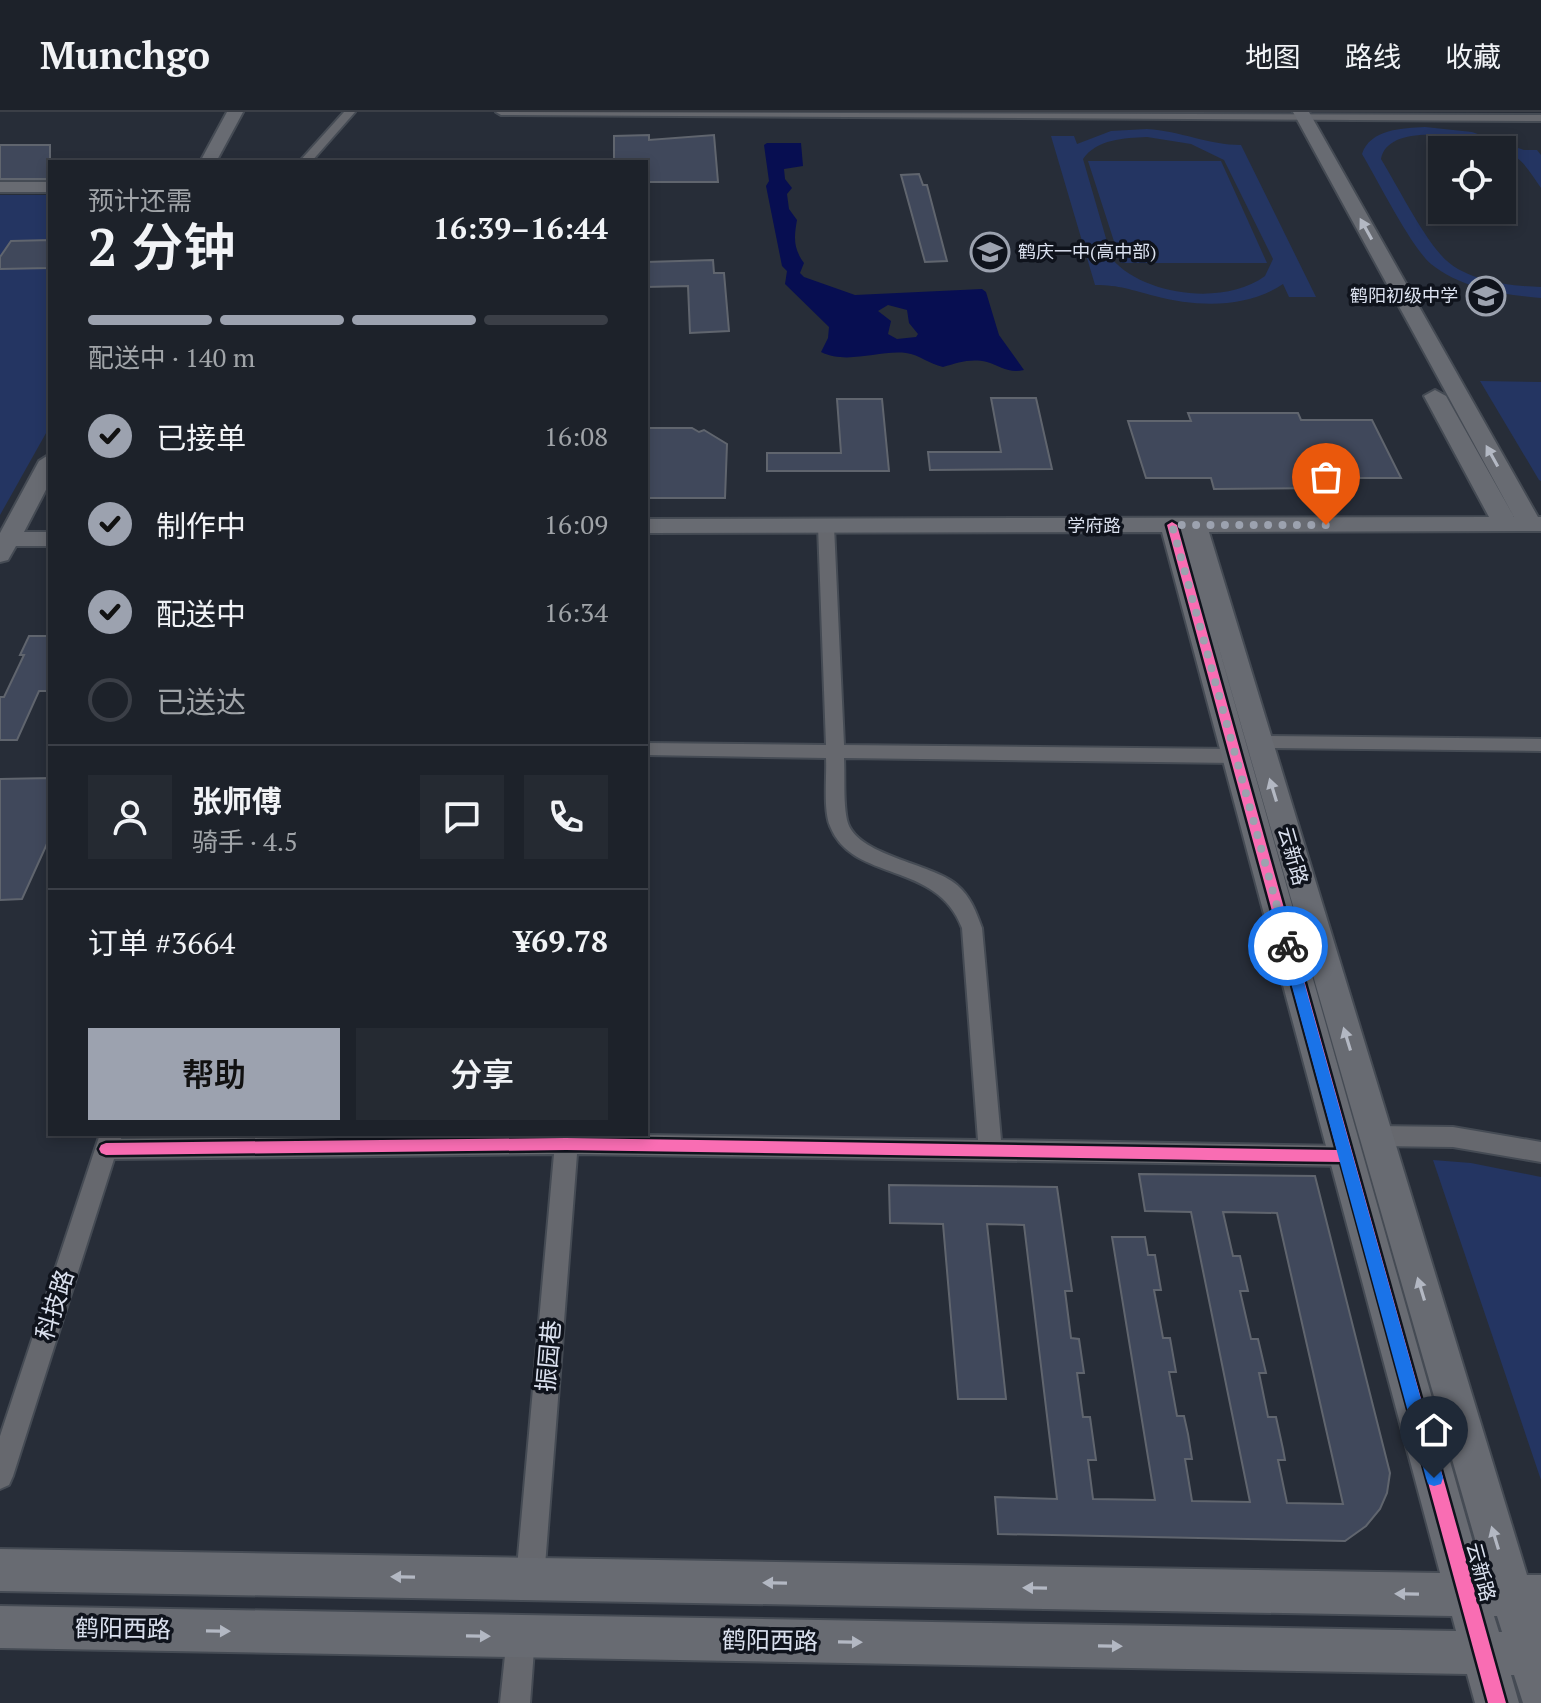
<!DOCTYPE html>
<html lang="zh">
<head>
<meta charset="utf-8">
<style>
  body { margin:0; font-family:"PT Serif","Noto Sans SC",serif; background:#252a32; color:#f1f3f6; height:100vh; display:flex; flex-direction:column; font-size:30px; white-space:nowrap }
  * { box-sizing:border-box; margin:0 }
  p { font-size:26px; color:#a0a4a8 }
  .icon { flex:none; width:44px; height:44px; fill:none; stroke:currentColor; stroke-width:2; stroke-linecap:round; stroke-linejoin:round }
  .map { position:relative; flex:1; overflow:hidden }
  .details { position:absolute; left:48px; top:48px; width:600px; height:976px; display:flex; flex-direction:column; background:#1d222a; border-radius:0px; box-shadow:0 4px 12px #0003,0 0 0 2px #3b3f47 }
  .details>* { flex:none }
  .buttons { position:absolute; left:1428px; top:24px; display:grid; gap:16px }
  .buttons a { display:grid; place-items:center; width:88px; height:88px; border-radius:0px; background:#1d222a; box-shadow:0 4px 12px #0003,0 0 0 2px #3b3f47; font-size:40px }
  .pin { position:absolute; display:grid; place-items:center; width:68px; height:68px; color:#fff; margin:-82px -34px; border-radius:50% 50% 50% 0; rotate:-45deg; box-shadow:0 0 8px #0007 }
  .pin .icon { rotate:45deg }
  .courier { position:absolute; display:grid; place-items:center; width:80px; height:80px; margin:-40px; border:6px solid #1a73e8; border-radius:50%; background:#fff; color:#222; box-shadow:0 2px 10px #0007 }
  .headline em { font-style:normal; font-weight:600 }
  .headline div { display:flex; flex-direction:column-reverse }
  .headline { display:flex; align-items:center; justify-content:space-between; height:136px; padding:0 40px }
  h1 { font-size:52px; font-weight:600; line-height:60px }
  .bar { display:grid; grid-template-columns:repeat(4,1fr); gap:12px 8px; align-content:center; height:96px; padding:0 40px }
  .bar i { height:10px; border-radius:6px; background:#3b3f47 }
  .bar .current { background:#9ca2af }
  .bar p { grid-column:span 4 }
  .line { display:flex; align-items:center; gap:20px; padding:0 40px; border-top:2px solid #3b3f47 }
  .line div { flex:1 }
  .round { display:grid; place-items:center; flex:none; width:84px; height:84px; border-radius:0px; background:#252a32 }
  ol { padding:0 40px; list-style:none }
  li { display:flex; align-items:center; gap:24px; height:88px }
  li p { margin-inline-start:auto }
  li .icon { padding:8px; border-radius:50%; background:#9ca2af; color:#111; stroke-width:4 }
  li:last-child { color:#a0a4a8 }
  li i { width:44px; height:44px; border:4px solid #3b3f47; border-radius:50% }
  .button { display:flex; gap:16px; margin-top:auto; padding:16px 40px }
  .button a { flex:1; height:92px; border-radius:0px; background:#9ca2af; color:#111; font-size:32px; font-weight:600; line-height:92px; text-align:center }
  .button a+a { background:#252a32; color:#f1f3f6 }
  header { display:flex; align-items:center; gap:48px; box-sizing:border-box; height:112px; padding:0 40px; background:#1d222a; border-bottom:2px solid #3b3f47 }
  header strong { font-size:38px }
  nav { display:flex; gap:44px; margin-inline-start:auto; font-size:28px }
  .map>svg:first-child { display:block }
  .green { fill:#243562; fill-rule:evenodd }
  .water { fill:#070e51; fill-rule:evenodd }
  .building { fill:#40485b; stroke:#60656e; stroke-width:2; fill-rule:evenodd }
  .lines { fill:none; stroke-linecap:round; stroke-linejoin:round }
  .street-casing { stroke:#454b54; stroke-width:4 }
  .secondary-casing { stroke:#454b54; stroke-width:4 }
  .street { fill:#66686e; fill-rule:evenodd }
  .secondary { fill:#686b72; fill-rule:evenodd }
  .cycleway-casing { stroke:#0f131c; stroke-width:5 }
  .cycleway { fill:#f96db3; fill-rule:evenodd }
  .oneway { fill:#b3b8c3 }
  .route { fill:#1a73e8 }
  .done { stroke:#9ca2af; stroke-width:8; stroke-dasharray:0 14.4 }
  .labels { text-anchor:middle; stroke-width:7; stroke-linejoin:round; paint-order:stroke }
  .far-poi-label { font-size:18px; fill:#dbe1ef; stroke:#0f131c; text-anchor:start }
  .far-street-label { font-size:18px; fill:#dbe1ef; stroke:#0f131c }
  .street-label { font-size:20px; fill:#dbe1ef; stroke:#0f131c }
  .near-street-label { font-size:24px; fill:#dbe1ef; stroke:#0f131c }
</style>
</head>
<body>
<header>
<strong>Munchgo</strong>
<nav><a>地图</a><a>路线</a><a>收藏</a></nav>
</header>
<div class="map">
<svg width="1541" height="1591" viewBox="0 0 1541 1591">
  <rect width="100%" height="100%" fill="#272d38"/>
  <g class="green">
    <path d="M1425,15L1472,20L1524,38H1537L1541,43V76C1533,65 1525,50 1513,43C1488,27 1389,5 1381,47C1398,75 1420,119 1441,143C1463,169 1510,174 1541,175V186C1503,183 1461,176 1431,152C1411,135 1377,67 1362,42C1370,17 1403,16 1425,15Z"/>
    <path d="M1147,17C1180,19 1209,33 1241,33L1316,185H1289L1283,172C1247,197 1196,195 1155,184C1131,178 1120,173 1095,173L1051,24H1074L1077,32L1111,19ZM1147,25L1191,32L1224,48L1273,147L1265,164C1225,194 1144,184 1112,147L1083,47C1097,27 1124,26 1147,25Z"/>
    <path d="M1088,49H1221L1267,151H1121Z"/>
    <path d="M0,83H50V314L0,403Z"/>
    <path d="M1480,269L1541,270V369L1539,368Z"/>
    <path d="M1433,1048L1471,1051L1541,1065V1368Z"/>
  </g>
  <path class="water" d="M767,31H801L803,54L784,57L785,67L792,76L787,82L789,97L797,108C794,125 793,136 804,151L800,161L804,165L855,183L982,177L986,180L999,223L1024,258C1009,262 1000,254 987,250C970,246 958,251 943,255C929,252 920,243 906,241C879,238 847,253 821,240L828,226L829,215L785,172L787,159L782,154L766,74L769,69L764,33ZM888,193L907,198L909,211L918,222L916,225L897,227L888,222L891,209L878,199Z"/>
  <g class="building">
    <path d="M649,23V28L714,23L718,70H646V50H614V24Z"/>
    <rect x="0" y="33" width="50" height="34"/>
    <path d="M919,62L923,73H927L947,149L925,150L901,63Z"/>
    <path d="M50,128V156L0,157V145L11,129Z"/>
    <path d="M713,148L714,161H724L729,219L690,221L688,174L646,175V150Z"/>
    <path d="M991,286H1036L1052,357L930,358L928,340H1001Z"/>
    <path d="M837,287H882L889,359H767V341H841Z"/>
    <path d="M1188,301H1298L1301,308H1372L1401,366H1327L1331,376L1214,377L1211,366H1146L1128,309H1191Z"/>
    <path d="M646,316H692L699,320L704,318L727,332L725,386H646Z"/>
    <path d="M29,524H50V579H39L17,628H0V585H4L24,543H20Z"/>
    <path d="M50,666V725L46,734L22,787L0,788V667Z"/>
    <path d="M1139,1062L1315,1064L1390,1361L1387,1381L1380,1397L1366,1414L1345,1429L998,1422L995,1385L1057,1387L1024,1113L987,1112L1006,1287H958L943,1112L890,1111L889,1073L1057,1075L1072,1179H1065L1071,1226L1079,1227L1084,1261H1077L1083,1305H1090L1096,1348H1088L1093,1387L1155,1388L1112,1125H1145L1148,1143H1155L1161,1178H1154L1163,1226H1170L1176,1260H1169L1177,1304H1184L1188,1322L1192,1347H1185L1192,1389L1250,1390L1191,1100L1145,1099ZM1223,1100L1277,1101L1343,1392L1287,1391L1278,1348H1285L1283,1337L1276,1305H1268L1259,1261H1266L1258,1227H1251L1240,1179H1248L1240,1144H1233Z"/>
  </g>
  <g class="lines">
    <g class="street-casing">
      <g id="street">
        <path d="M344,0H355L311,50H299Z"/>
        <path d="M496,0L1541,3V9L501,3Z"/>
        <path d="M826,409L834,414L844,633L1235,637L1244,644L1235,651L844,646C845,666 843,689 847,708C855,744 932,751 957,773C971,785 976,800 982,816L1001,1028L1346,1034L1354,1037L1357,1044L1354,1051L1346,1054L577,1042L544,1467L540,1477L530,1481L520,1477L516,1467L554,1042L114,1047L13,1364L9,1373L0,1377V1324L100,1022H122L121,1027L579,1022L978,1028L962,816C937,748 852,771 830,714C823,698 827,663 826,646L646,643V631L826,633L818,414Z"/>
        <path d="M1259,624L1541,627V639L1259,636L1250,630Z"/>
        <path d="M1376,1014L1453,1015L1541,1030V1050L1453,1035L1376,1034L1368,1031L1365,1024L1368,1017Z"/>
        <path d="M521,1510L531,1514L535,1524L530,1591H500L507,1524L511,1514Z"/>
      </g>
    </g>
    <g class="secondary-casing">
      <g id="secondary">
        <path d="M227,0H243L216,50H200Z"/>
        <path d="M1293,0H1309L1538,405H1541V419L1209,420L1527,1463H1541V1591H1523L1514,1563H1511L1519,1591H1475L1467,1562L0,1536V1494L1456,1519L1452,1504L0,1479V1437L1440,1461L1162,420L646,421V407L1489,405L1424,284L1435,278L1446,284L1514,405ZM1215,522L1485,1462H1482ZM1494,1504H1497L1502,1520H1499Z"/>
        <rect x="0" y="70" width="50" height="10"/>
        <path d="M50,342V370L24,420H50V434H16L8,448L0,450V421L39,349Z"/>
      </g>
    </g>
    <use href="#street" class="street"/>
    <use href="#secondary" class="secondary"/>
    <g class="cycleway-casing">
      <path id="cycleway" d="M1172,410L1177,413L1506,1591H1488L1341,1050L566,1038L106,1043L101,1041L99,1037L101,1033L106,1031L566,1026L1337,1038L1167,413Z"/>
    </g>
    <use href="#cycleway" class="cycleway"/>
  </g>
  <defs><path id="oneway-solid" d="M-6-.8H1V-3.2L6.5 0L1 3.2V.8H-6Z" transform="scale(2)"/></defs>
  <g class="oneway">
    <use href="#oneway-solid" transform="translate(1366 117) rotate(-119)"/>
    <use href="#oneway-solid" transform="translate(1492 344) rotate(-119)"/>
    <use href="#oneway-solid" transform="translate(1273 678) rotate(-107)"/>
    <use href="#oneway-solid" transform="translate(1347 927) rotate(-107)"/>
    <use href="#oneway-solid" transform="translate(1421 1177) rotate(-107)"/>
    <use href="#oneway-solid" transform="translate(1495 1426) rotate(-107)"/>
    <use href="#oneway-solid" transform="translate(403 1465) rotate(-179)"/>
    <use href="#oneway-solid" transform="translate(775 1471) rotate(-179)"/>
    <use href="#oneway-solid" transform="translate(1035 1476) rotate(-179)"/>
    <use href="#oneway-solid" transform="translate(1407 1482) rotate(-179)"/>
    <use href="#oneway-solid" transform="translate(218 1519) rotate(1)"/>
    <use href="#oneway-solid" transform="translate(478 1524) rotate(1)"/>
    <use href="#oneway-solid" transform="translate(850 1530) rotate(1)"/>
    <use href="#oneway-solid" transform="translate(1110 1534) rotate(1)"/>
  </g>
  <path class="route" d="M1288,829L1294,834L1443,1366L1441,1372L1434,1374L1428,1372L1426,1366L1281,834Z"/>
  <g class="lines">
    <path class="done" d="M1288,834L1172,413H1326"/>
  </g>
  <defs>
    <g id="school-ring" transform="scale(2)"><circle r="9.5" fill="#0f131c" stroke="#9ca2af" stroke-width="1.5"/><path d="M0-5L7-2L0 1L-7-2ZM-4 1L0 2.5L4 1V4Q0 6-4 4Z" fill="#9ca2af"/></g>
  </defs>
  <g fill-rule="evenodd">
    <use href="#school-ring" x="990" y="140"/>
    <use href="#school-ring" x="1486" y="184"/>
  </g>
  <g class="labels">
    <g class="far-poi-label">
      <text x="1018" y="146">鹤庆一中(高中部)</text>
      <text x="1458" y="190" text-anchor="end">鹤阳初级中学</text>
    </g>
    <g class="far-street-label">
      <text x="1094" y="420">学府路</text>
    </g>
    <g class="street-label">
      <text transform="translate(1293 744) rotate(74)" y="7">云新路</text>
      <text transform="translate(1481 1460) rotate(75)" y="7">云新路</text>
    </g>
    <g class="near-street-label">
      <text transform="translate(55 1193) rotate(-72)" y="8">科技路</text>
      <text transform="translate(549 1244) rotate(-85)" y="8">振园巷</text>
      <text transform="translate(123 1517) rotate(1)" y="8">鹤阳西路</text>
      <text transform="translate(770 1529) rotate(1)" y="8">鹤阳西路</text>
    </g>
  </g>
</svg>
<div class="buttons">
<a><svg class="icon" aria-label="locate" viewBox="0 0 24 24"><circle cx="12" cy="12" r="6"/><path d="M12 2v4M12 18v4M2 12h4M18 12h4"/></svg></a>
</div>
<div class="pin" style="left:1326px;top:413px;background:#ea580c"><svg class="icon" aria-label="bag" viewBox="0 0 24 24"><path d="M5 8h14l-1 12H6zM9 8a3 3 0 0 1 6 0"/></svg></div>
<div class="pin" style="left:1434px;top:1366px;background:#1f2937"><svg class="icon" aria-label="home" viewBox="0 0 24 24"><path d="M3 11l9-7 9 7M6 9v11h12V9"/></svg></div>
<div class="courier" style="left:1288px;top:834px"><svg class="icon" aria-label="bike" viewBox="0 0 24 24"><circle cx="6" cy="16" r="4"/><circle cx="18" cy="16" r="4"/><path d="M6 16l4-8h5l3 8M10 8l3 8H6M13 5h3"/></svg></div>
<section class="details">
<div class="headline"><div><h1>2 分钟</h1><p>预计还需</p></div><em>16:39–16:44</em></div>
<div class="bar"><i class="current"></i><i class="current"></i><i class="current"></i><i></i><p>配送中 · 140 m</p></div>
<ol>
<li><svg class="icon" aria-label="check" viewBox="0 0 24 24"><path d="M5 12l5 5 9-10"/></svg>已接单<p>16:08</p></li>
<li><svg class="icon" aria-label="check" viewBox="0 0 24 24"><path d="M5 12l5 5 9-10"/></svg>制作中<p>16:09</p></li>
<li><svg class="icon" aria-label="check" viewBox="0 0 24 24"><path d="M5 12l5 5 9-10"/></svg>配送中<p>16:34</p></li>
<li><i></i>已送达</li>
</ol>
<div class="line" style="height:144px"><a class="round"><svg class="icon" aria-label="person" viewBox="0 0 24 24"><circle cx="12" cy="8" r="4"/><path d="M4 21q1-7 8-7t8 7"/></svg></a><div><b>张师傅</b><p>骑手 · 4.5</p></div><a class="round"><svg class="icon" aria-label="chat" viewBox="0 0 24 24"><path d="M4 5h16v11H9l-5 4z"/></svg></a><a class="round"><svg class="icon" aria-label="phone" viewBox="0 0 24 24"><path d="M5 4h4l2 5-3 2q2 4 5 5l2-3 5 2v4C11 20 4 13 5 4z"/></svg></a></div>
<div class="line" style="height:104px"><div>订单 #3664</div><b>¥69.78</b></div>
<div class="button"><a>帮助</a><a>分享</a></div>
</section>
</div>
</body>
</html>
